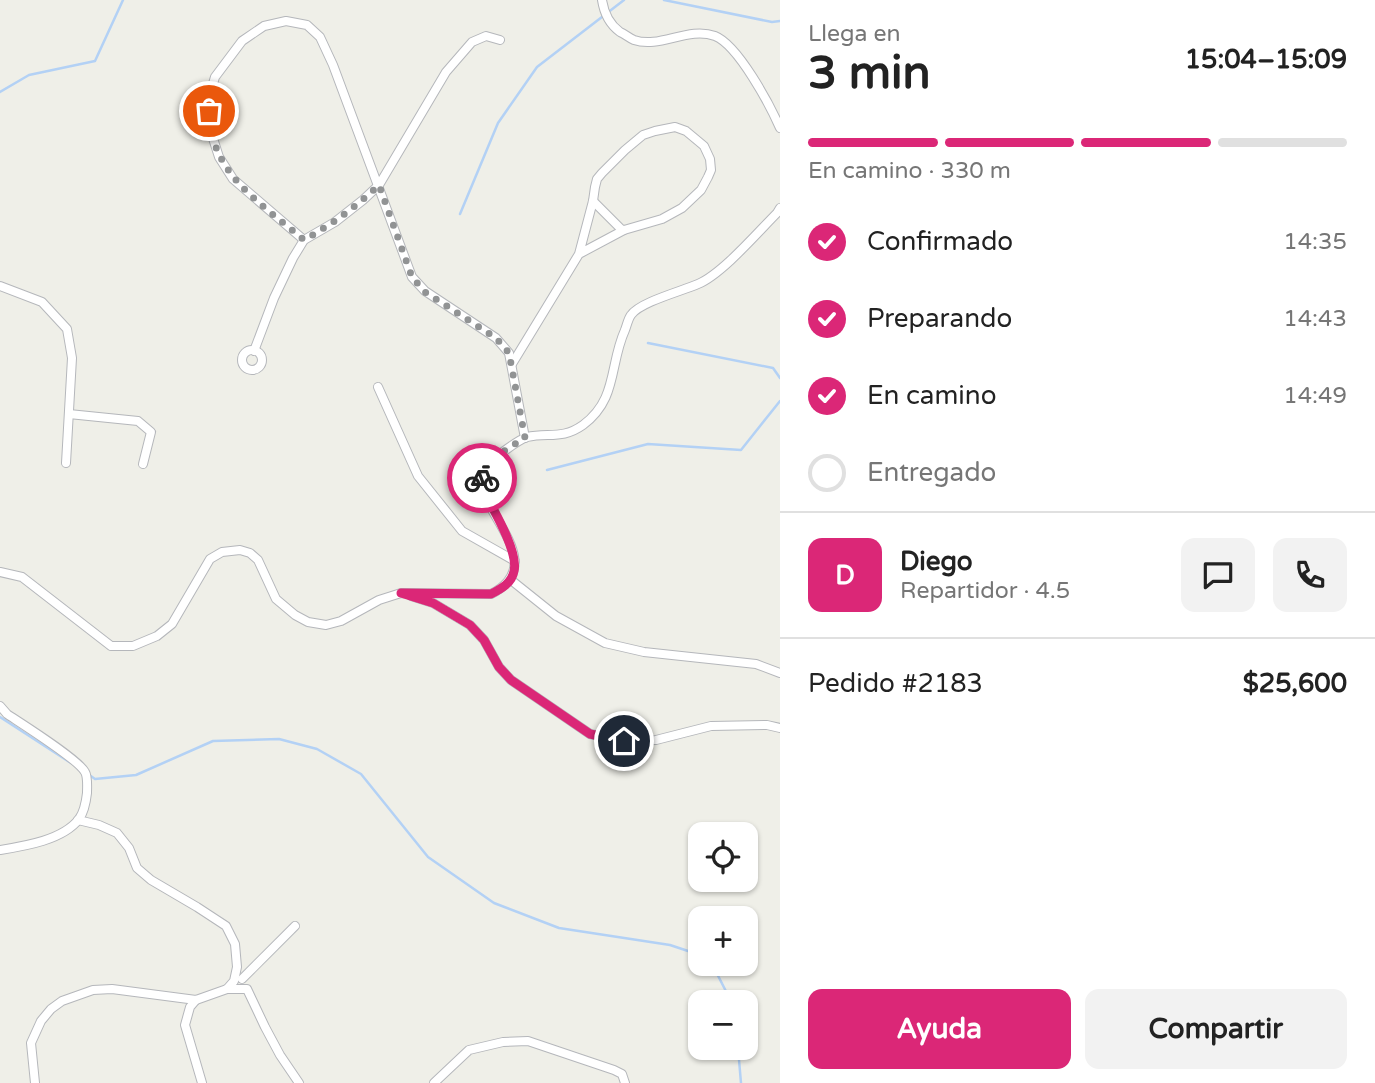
<!DOCTYPE html>
<html lang="es">
<head>
<meta charset="utf-8">
<style>
  body { margin:0; font-family:"Varela Round",sans-serif; background:#f2f2f2; color:#222; height:100vh; display:flex; flex-direction:column; font-size:26px; white-space:nowrap }
  * { box-sizing:border-box; margin:0 }
  p { font-size:23px; color:#767676 }
  .icon { flex:none; width:38px; height:38px; fill:none; stroke:currentColor; stroke-width:2; stroke-linecap:round; stroke-linejoin:round }
  .map { position:relative; flex:1; overflow:hidden }
  .side { display:flex; flex-direction:column; background:#fff; width:595px }
  .side>* { flex:none }
  .buttons { position:absolute; left:688px; top:822px; display:grid; gap:14px }
  .buttons a { display:grid; place-items:center; width:70px; height:70px; border-radius:14px; background:#fff; box-shadow:0 2px 5px #0004; font-size:35px }
  .pin { position:absolute; display:grid; place-items:center; width:60px; height:60px; color:#fff; margin:-30px; border:4px solid #fff; border-radius:50%; box-shadow:0 2px 7px #0007 }
  .courier { position:absolute; display:grid; place-items:center; width:70px; height:70px; margin:-35px; border:5px solid #db2777; border-radius:50%; background:#fff; color:#222; box-shadow:0 2px 9px #0007 }
  .overview em { font-style:normal; font-weight:800 }
  .overview div { display:flex; flex-direction:column-reverse }
  .overview { display:flex; align-items:center; justify-content:space-between; height:119px; padding:0 28px }
  h1 { font-size:46px; font-weight:800; line-height:52px }
  .bar { display:grid; grid-template-columns:repeat(4,1fr); gap:10px 7px; align-content:center; height:84px; padding:0 28px }
  .bar i { height:9px; border-radius:5px; background:#e0e0e0 }
  .bar .selected { background:#db2777 }
  .bar p { grid-column:span 4 }
  .line { display:flex; align-items:center; gap:18px; padding:0 28px; border-top:2px solid #e0e0e0 }
  .line div { flex:1 }
  .round { display:grid; place-items:center; flex:none; width:74px; height:74px; border-radius:14px; background:#f2f2f2 }
  ol { padding:0 28px; list-style:none }
  li { display:flex; align-items:center; gap:21px; height:77px }
  li p { margin-inline-start:auto }
  li .icon { padding:7px; border-radius:50%; background:#db2777; color:#fff; stroke-width:4 }
  li:last-child { color:#767676 }
  li i { width:38px; height:38px; border:4px solid #e0e0e0; border-radius:50% }
  .cta { display:flex; gap:14px; margin-top:auto; padding:14px 28px }
  .cta a { flex:1; height:80px; border-radius:14px; background:#db2777; color:#fff; font-size:28px; font-weight:800; line-height:80px; text-align:center }
  .cta a+a { background:#f2f2f2; color:#222 }
  main { display:flex; flex:1; min-height:0 }
  .map>svg:first-child { display:block }
  .lines { fill:none; stroke-linecap:round; stroke-linejoin:round }
  .stream { stroke:#b3d1f5; stroke-width:2.5 }
  .street-casing { stroke:#b5b7bb; stroke-width:10 }
  .street { stroke:#fff; stroke-width:8 }
  .done { stroke:#919394; stroke-width:7; stroke-dasharray:0 12.6 }
  .route { stroke:#db2777; stroke-width:9 }
</style>
</head>
<body>
<main>
<div class="map">
<svg width="780" height="1083" viewBox="0 0 780 1083">
  <rect width="100%" height="100%" fill="#efefe8"/>
  <g class="lines">
    <g class="stream">
      <path d="M664,0L772,22L780,21"/>
      <path d="M0,92L29,75L95,61L123,0"/>
      <path d="M460,214L498,123L537,67L624,0"/>
      <path d="M648,343L773,368L780,378"/>
      <path d="M547,470L648,444L741,450L780,401"/>
      <path d="M0,717L71,763"/>
      <path d="M88,774L95,779L136,775L213,741L279,739L317,749L361,774L428,857L494,903L559,928L670,945L700,955"/>
      <path d="M712,964L732,1003"/>
      <path d="M738,1048L741,1083"/>
    </g>
    <g class="street-casing">
      <g id="street">
        <path d="M602,0C604,13 609,24 620,32C625,34 629,38 634,40C660,49 688,26 715,36C738,45 770,105 780,128"/>
        <path d="M593,201L621,229L624,230"/>
        <path d="M304,240L233,179L219,157L209,126V97L215,77L242,41L264,26L286,21L307,25L320,37L333,65L412,277L425,291L496,338L509,353L525,438"/>
        <path d="M0,286L42,302L67,329L72,358L66,463"/>
        <circle cx="252" cy="360" r="10"/>
        <path d="M254,351L274,298L293,258L304,240L335,222L363,200L379,185L446,72L472,42L486,36L500,40"/>
        <path d="M512,364L579,254L593,201L595,187L597,179L602,173L625,150L643,135L655,131L675,127L686,131L704,146L710,159L711,170L708,177L701,190L682,208L662,219L624,230L579,254"/>
        <path d="M378,387L418,476L462,531L515,561"/>
        <path d="M69,414L138,421L151,432L143,464"/>
        <path d="M0,572L22,577L111,646H133L157,636L172,624L210,559L222,552L240,550L250,553L258,560L276,599L295,615L308,622L326,625L341,621L379,600L401,593L491,594C556,561 464,502 484,469C489,461 518,440 527,437C548,432 562,440 583,425C618,399 609,365 625,330C627,325 628,319 631,315C640,302 682,291 698,284C722,274 758,232 777,213L780,208"/>
        <path d="M511,580L556,616L605,643L644,652L756,664L780,673"/>
        <path d="M411,596L433,603L470,625L484,640L499,667L511,680L590,734L624,741L656,740L711,726L767,725L780,728"/>
        <path d="M0,706L7,714C22,724 78,759 85,772C88,777 87,787 87,793C86,802 84,812 79,819C63,840 25,846 0,850"/>
        <path d="M242,979L295,926"/>
        <path d="M227,989H247L265,1027L280,1055L299,1083"/>
        <path d="M196,1000L190,1007L185,1025L202,1083"/>
        <path d="M35,1083L31,1043L41,1021L51,1009L62,1001L93,990L112,989L196,1000L227,989L234,981L237,967L235,944L226,926L197,907L151,880L137,868L129,848L117,833L99,825L78,820"/>
        <path d="M434,1083L469,1050L503,1042L528,1041L614,1070L622,1074L625,1083"/>
      </g>
    </g>
    <use href="#street" class="street"/>
  </g>
  <g class="lines">
    <path class="done" d="M209,111C210,174 261,203 304,240C332,224 356,207 379,185L412,277L425,292L496,338L509,353L525,438C509,448 486,459 482,478"/>
    <path class="route" d="M482,478V488C492,507 519,552 514,571C512,583 501,589 491,594L401,593L433,603L470,625L484,640L499,667L511,680L590,734L624,741"/>
  </g>
</svg>
<div class="buttons">
<a><svg class="icon" aria-label="locate" viewBox="0 0 24 24"><circle cx="12" cy="12" r="6"/><path d="M12 2v4M12 18v4M2 12h4M18 12h4"/></svg></a>
<a>+</a>
<a>−</a>
</div>
<div class="pin" style="left:209px;top:111px;background:#ea580c"><svg class="icon" aria-label="bag" viewBox="0 0 24 24"><path d="M5 8h14l-1 12H6zM9 8a3 3 0 0 1 6 0"/></svg></div>
<div class="pin" style="left:624px;top:741px;background:#1f2937"><svg class="icon" aria-label="home" viewBox="0 0 24 24"><path d="M3 11l9-7 9 7M6 9v11h12V9"/></svg></div>
<div class="courier" style="left:482px;top:478px"><svg class="icon" aria-label="bike" viewBox="0 0 24 24"><circle cx="6" cy="16" r="4"/><circle cx="18" cy="16" r="4"/><path d="M6 16l4-8h5l3 8M10 8l3 8H6M13 5h3"/></svg></div>
</div>
<section class="side">
<div class="overview"><div><h1>3 min</h1><p>Llega en</p></div><em>15:04–15:09</em></div>
<div class="bar"><i class="selected"></i><i class="selected"></i><i class="selected"></i><i></i><p>En camino · 330 m</p></div>
<ol>
<li><svg class="icon" aria-label="check" viewBox="0 0 24 24"><path d="M5 12l5 5 9-10"/></svg>Confirmado<p>14:35</p></li>
<li><svg class="icon" aria-label="check" viewBox="0 0 24 24"><path d="M5 12l5 5 9-10"/></svg>Preparando<p>14:43</p></li>
<li><svg class="icon" aria-label="check" viewBox="0 0 24 24"><path d="M5 12l5 5 9-10"/></svg>En camino<p>14:49</p></li>
<li><i></i>Entregado</li>
</ol>
<div class="line" style="height:126px"><b class="round" style="background:#db2777;color:#fff">D</b><div><b>Diego</b><p>Repartidor · 4.5</p></div><a class="round"><svg class="icon" aria-label="chat" viewBox="0 0 24 24"><path d="M4 5h16v11H9l-5 4z"/></svg></a><a class="round"><svg class="icon" aria-label="phone" viewBox="0 0 24 24"><path d="M5 4h4l2 5-3 2q2 4 5 5l2-3 5 2v4C11 20 4 13 5 4z"/></svg></a></div>
<div class="line" style="height:91px"><div>Pedido #2183</div><b>$25,600</b></div>
<div class="cta"><a>Ayuda</a><a>Compartir</a></div>
</section>
</main>
</body>
</html>
